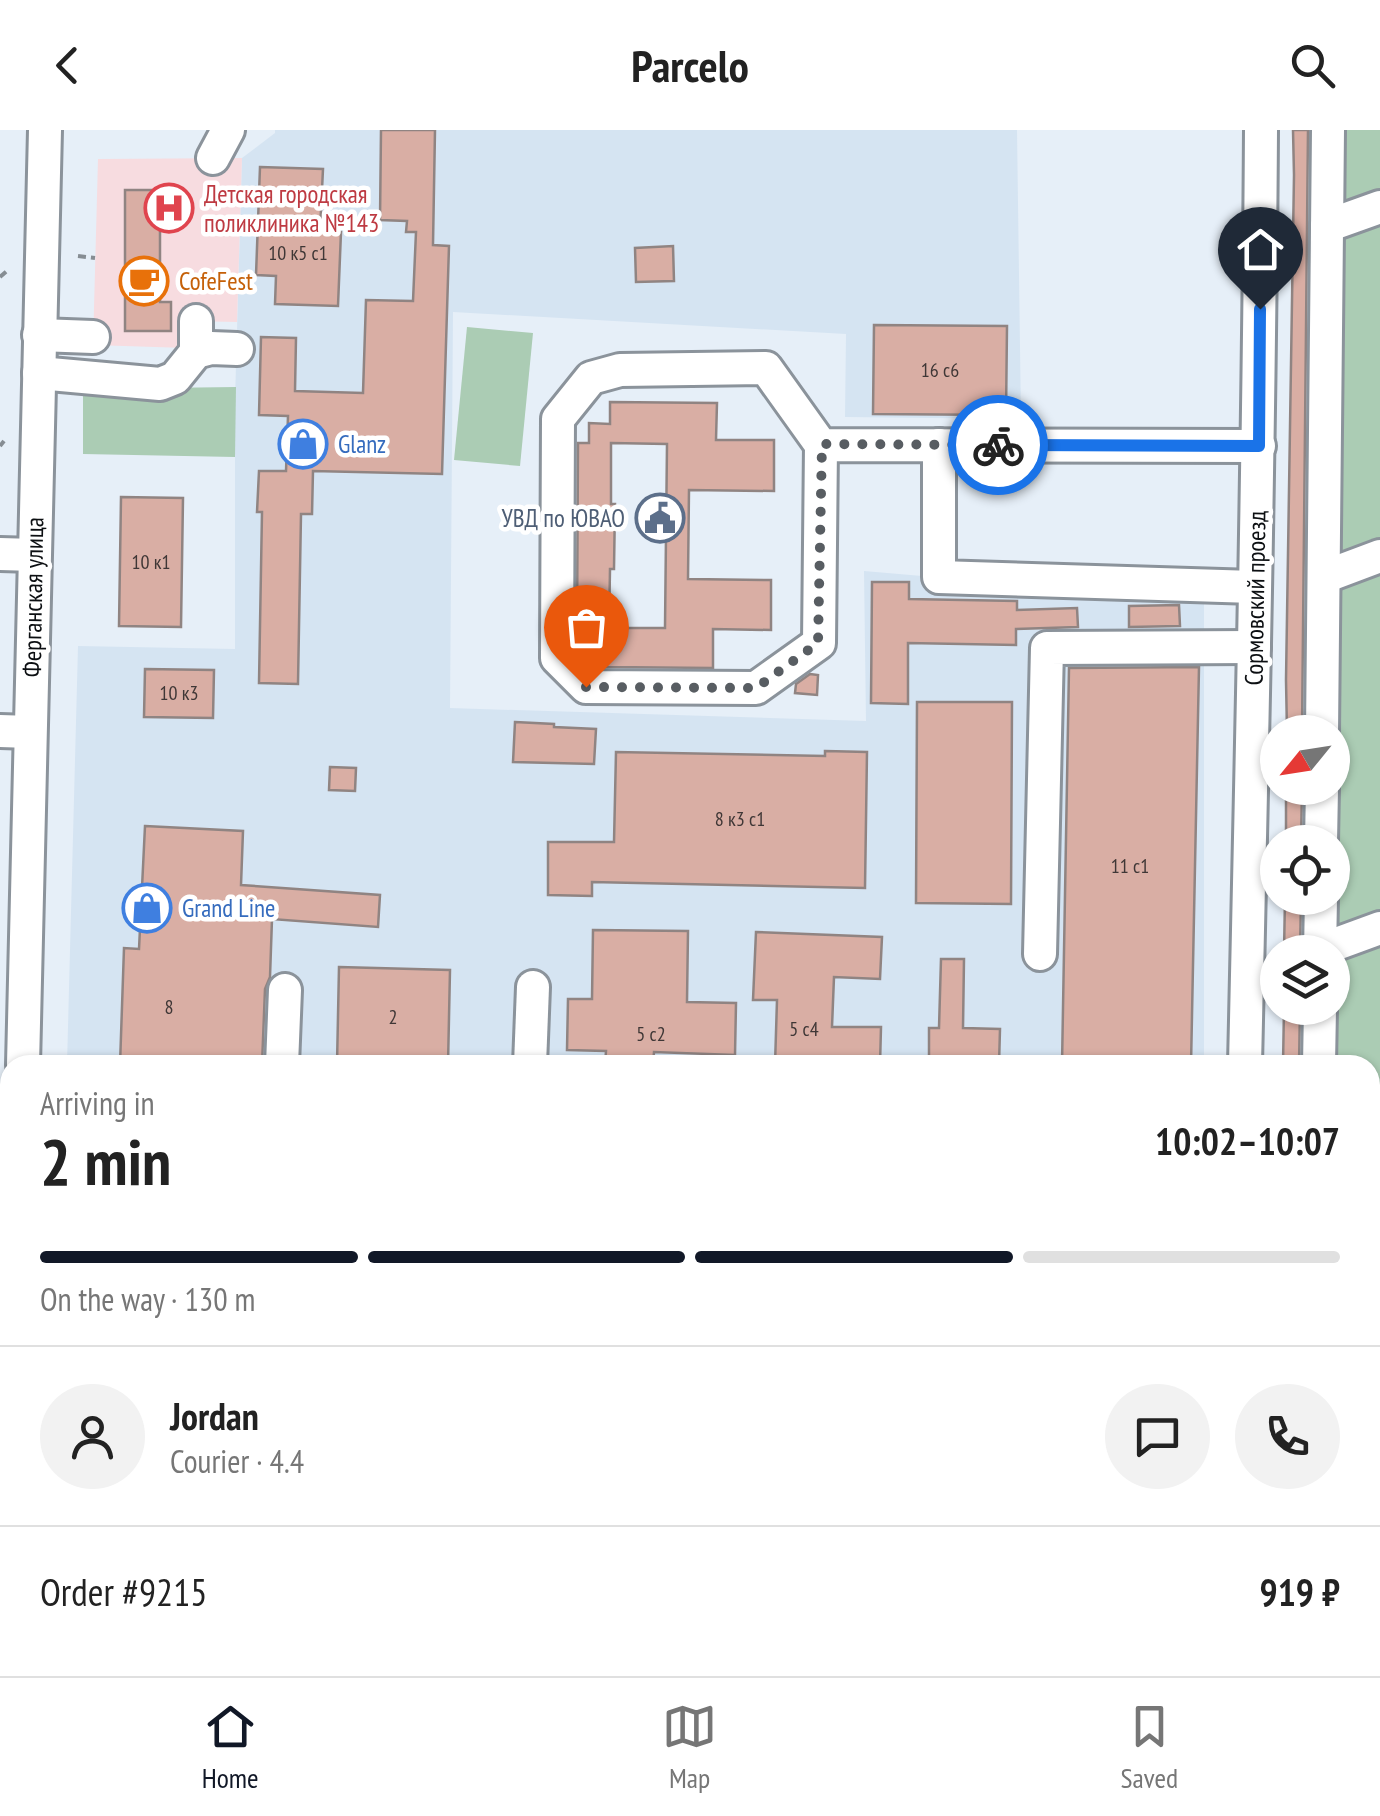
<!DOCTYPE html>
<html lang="en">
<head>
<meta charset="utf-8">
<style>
  body { margin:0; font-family:"PT Sans Narrow",sans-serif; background:#f2f2f2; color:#222; height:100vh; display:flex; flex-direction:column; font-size:38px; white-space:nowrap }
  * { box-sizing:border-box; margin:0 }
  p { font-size:32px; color:#767676 }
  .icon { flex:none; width:55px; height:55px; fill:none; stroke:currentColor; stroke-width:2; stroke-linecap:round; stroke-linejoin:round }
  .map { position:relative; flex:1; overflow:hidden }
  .details { position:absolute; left:0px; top:925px; width:1380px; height:622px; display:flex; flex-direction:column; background:#fff; border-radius:30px 30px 0 0; box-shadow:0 2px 8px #0004 }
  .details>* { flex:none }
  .needle { width:65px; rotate:240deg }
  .buttons { position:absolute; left:1260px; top:585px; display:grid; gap:20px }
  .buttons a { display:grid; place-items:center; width:90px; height:90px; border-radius:50%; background:#fff; box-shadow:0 2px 8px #0004; font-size:50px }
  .pin { position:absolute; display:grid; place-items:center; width:85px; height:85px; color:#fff; margin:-102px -42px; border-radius:50% 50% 50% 0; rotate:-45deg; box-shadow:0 0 10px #0007 }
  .pin .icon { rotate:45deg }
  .courier { position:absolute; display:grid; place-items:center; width:100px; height:100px; margin:-50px; border:8px solid #1a73e8; border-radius:50%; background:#fff; color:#222; box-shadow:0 2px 12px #0007 }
  .overview em { font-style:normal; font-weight:600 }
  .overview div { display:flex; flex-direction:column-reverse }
  .overview { display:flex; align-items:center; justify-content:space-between; height:170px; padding:0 40px }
  h1 { font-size:65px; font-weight:600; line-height:75px }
  .bar { display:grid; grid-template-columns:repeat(4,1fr); gap:15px 10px; align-content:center; height:120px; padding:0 40px }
  .bar i { height:12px; border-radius:8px; background:#e0e0e0 }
  .bar .selected { background:#111827 }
  .bar p { grid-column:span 4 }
  .line { display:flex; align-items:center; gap:25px; padding:0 40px; border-top:2px solid #e0e0e0 }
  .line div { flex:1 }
  .round { display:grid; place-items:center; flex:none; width:105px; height:105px; border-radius:52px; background:#f2f2f2 }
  header { display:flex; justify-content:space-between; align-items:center; height:130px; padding:0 40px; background:#fff; font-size:45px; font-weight:600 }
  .menu { display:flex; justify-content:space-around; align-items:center; height:140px; border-top:2px solid #e0e0e0; background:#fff; font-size:28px; color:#767676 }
  .menu a { display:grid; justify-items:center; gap:5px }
  .menu .selected { color:#111827 }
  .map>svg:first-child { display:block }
  .built { fill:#d5e4f2 }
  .medical { fill:#f7dce0 }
  .green { fill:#abccb4 }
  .building { fill:#d9aea4; stroke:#908482; stroke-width:2.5; fill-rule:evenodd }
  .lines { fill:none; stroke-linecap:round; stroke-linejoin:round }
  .minor-casing { stroke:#8b939b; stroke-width:38 }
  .path { stroke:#868d93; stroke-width:4; stroke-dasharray:8 5; stroke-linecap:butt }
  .minor { stroke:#fff; stroke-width:32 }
  .done { stroke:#585d62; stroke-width:10; stroke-dasharray:0 18 }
  .route { stroke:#1a73e8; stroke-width:12 }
  .labels { text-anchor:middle; stroke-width:9; stroke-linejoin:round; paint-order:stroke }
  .number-label { font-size:20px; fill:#3f3736 }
  .health-label { font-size:25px; fill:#be3a42; stroke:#fff; text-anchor:start }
  .food-label { font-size:25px; fill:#c56008; stroke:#fff; text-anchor:start }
  .shop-label { font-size:25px; fill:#366cbe; stroke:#fff; text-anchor:start }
  .service-label { font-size:25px; fill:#4e5e75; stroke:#fff; text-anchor:end }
  .street-label { font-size:25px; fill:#0c0f12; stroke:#fff }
</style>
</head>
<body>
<header><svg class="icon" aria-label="back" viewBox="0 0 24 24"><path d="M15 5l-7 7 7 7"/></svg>Parcelo<svg class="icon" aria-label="search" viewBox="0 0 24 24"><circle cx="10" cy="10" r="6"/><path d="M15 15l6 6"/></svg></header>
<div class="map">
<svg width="1380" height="1546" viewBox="0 0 1380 1546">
  <rect width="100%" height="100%" fill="#e6eff8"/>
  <g class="built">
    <path d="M275,0H1017L1021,289L845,287L846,204L453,182L450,578L866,591L864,441L1204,470V935H67L78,516L235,519V270L242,28L275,3Z"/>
    <path d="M66,1538H1202V1546H65Z"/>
  </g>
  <path class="medical" d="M242,28L237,192L188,191L186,218L93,215L98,29Z"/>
  <g class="green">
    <path d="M1313,0H1380V1546H1295V1538H1370V935H1302V878H1332V822H1303L1304,768H1332V712H1304L1305,658H1332V602H1305Z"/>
    <path d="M467,197L533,203L520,336L454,330Z"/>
    <path d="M236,257L235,327L83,324V259Z"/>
  </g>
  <g class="building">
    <path d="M381,0H435L433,115L449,116L442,344L313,341L312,384H301L298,554L259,553L262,382H257L259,341H286L288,286L259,285L261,207L296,208L295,261L363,263L366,170L413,171L416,102H406L407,91L380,90Z"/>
    <path d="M1293,0H1308L1302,602H1287L1286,550L1294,45Z"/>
    <path d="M260,37L323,39L320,101L341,102L338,176L275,174L276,146L256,145Z"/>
    <path d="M125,60H171V86H160V172H171V201H125Z"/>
    <path d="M673,116L674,151L636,152L635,118Z"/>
    <path d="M874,195L1007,196L1006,285L873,284Z"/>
    <path d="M610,272L717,273L716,310H774V361L689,360L688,449L771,450V500L713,499V538L606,537V523L585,522V502H577L578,313H589V293L610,294ZM611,313L667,314L665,498H609L610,439H614L615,374H611Z"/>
    <path d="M121,367L183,368L181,497L119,496Z"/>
    <path d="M872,452H909V469L1017,471V480L1077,478L1078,497L1016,499V515L908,513V574L871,573Z"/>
    <path d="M1179,475L1180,496L1129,497V476Z"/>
    <path d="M1199,537L1191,935H1062L1069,538Z"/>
    <path d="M145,539L214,540L213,588L144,587Z"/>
    <path d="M810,544L818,545L817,565L795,563L796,554Z"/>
    <path d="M917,572H1012L1011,774L916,773Z"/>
    <path d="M515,592L554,594V597L596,599L594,634L513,632Z"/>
    <path d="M825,621L867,622L865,758L592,752V766L548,765V712H614L616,622L825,626Z"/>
    <path d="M330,637L356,638L355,661L329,660Z"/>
    <path d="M1286,658H1302L1301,712H1286Z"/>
    <path d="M145,696L243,701L241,755L380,765L378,797L272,789L270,847L265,859L262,935H120L124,818L139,819Z"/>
    <path d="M1285,768H1301L1300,822H1284Z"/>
    <path d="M593,800L688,801L687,872L736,873L735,925L654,922L653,935H605L606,921L567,920L568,869H592Z"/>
    <path d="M756,802L882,807L880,849L834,847L832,897H881L880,935H775L777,870H753Z"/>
    <path d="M941,829H964L963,898L1000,899L999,935H929V898H939Z"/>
    <path d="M339,837L450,840L448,935H337Z"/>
    <path d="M1284,878H1300L1299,935H1283Z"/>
  </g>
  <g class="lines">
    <g class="minor-casing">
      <g id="minor">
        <path d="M213,28L228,0"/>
        <path d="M1327,96L1380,77"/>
        <path d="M196,191V222"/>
        <path d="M39,205L93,207"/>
        <path d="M39,243L160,254L175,248L196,222L211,218L237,219"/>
        <path d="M821,315L819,513L756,558L586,557L557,528L558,289L591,248L620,240L766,238L821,315L1259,316"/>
        <path d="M939,315V447L1254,457"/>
        <path d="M0,424L34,425"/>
        <path d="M1324,447L1380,426"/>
        <path d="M0,601L30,602"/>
        <path d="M1322,602L1328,0"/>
        <path d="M1321,712L1322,658"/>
        <path d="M1320,820L1380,798"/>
        <path d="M1320,822L1321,768"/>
        <path d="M1040,824L1047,518L1254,517"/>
        <path d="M23,935L45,0"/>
        <path d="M282,935L285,860"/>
        <path d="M530,935L533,857"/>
        <path d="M1245,935C1252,623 1259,312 1261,0"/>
        <path d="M1319,935L1320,878"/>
        <path d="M1370,985L1380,981"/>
        <path d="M0,1134L10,1135"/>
        <path d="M1370,1151L1380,1148"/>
        <path d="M1370,1326L1380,1323"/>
        <path d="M0,1330H10"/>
        <path d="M1370,1500L1380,1497"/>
        <path d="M20,1538V1546"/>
        <path d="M90,1538V1546"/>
        <path d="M1234,1546V1538"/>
      </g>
    </g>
    <g class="path">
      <path d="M78,126L95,128"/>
      <path d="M0,147L8,140"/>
      <path d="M0,316L4,311"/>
    </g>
    <use href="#minor" class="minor"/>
  </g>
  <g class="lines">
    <path class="done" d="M586,557L756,558L818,513L822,314L998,315"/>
    <path class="route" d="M998,315L1259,316L1260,179"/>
  </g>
  <defs>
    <g id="hospital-ring" transform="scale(2.5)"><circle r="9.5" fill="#fff" stroke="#e0444e" stroke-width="1.5"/><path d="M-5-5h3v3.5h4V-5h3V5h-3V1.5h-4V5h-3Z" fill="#e0444e"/></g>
    <g id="cafe-ring" transform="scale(2.5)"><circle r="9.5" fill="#fff" stroke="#e8710a" stroke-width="1.5"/><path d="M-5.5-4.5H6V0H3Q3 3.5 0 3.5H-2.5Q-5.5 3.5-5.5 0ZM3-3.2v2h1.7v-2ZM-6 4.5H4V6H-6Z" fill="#e8710a"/></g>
    <g id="shop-ring" transform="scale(2.5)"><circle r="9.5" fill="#fff" stroke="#3f7fe0" stroke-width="1.5"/><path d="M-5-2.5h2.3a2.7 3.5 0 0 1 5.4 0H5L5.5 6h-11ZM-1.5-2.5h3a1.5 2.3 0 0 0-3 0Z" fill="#3f7fe0"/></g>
    <g id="civic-ring" transform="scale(2.5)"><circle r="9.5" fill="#fff" stroke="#5c6f8a" stroke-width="1.5"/><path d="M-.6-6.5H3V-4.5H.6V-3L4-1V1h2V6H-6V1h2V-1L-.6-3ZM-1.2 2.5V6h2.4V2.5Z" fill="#5c6f8a"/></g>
  </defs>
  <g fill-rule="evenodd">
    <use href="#hospital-ring" x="169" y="78"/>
    <use href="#cafe-ring" x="144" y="151"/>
    <use href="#shop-ring" x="303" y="314"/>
    <use href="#civic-ring" x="660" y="388"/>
    <use href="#shop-ring" x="147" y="778"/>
  </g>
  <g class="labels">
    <g class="number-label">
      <text x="298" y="130">10 к5 с1</text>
      <text x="940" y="247">16 с6</text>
      <text x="151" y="439">10 к1</text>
      <text x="179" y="570">10 к3</text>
      <text x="740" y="696">8 к3 с1</text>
      <text x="1130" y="743">11 с1</text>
      <text x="169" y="884">8</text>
      <text x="393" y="894">2</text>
      <text x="804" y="906">5 с4</text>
      <text x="651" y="911">5 с2</text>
    </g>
    <g class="health-label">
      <text x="204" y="73">Детская городская<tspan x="204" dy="29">поликлиника №143</tspan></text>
    </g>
    <g class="food-label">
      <text x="179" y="160">CofeFest</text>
    </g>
    <g class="shop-label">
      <text x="338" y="323">Glanz</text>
      <text x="182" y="787">Grand Line</text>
    </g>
    <g class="service-label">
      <text x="625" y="397">УВД по ЮВАО</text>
    </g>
    <g class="street-label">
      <text transform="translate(33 467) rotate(-89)" y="9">Ферганская улица</text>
      <text transform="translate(1255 468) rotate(-89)" y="9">Сормовский проезд</text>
    </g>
  </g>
</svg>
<div class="buttons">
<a><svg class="needle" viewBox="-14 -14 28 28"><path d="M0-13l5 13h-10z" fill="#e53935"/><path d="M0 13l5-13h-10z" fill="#767676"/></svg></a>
<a><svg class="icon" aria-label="locate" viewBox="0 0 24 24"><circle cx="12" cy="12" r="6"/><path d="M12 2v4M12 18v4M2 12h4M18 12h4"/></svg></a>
<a><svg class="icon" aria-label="layers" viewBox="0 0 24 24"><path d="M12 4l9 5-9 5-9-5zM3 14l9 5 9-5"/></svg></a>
</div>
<div class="pin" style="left:586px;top:557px;background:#ea580c"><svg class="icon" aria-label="bag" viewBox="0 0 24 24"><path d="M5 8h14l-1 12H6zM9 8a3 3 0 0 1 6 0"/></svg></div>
<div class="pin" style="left:1260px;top:179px;background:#1f2937"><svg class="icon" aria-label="home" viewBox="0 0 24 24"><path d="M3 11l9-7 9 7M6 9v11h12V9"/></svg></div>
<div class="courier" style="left:998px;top:315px"><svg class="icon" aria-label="bike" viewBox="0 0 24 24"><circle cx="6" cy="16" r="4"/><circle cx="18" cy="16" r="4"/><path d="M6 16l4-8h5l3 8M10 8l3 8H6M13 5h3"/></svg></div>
<section class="details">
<div class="overview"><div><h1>2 min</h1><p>Arriving in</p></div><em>10:02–10:07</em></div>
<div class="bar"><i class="selected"></i><i class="selected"></i><i class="selected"></i><i></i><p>On the way · 130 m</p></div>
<div class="line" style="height:180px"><a class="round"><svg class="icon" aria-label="person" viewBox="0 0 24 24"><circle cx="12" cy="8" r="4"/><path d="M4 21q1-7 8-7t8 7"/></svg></a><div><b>Jordan</b><p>Courier · 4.4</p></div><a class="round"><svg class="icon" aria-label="chat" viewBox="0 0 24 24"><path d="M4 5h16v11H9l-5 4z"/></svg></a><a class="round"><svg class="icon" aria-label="phone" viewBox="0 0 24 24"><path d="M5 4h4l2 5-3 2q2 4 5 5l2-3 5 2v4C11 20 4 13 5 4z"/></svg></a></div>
<div class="line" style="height:130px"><div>Order #9215</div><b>919 ₽</b></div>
</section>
</div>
<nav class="menu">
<a class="selected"><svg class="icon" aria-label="home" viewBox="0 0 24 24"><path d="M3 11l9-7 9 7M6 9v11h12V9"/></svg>Home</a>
<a><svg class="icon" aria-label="map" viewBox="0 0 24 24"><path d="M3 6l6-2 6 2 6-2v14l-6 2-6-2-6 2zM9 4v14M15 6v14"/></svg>Map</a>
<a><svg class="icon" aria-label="saved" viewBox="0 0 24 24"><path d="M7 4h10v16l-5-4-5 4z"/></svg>Saved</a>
</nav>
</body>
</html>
